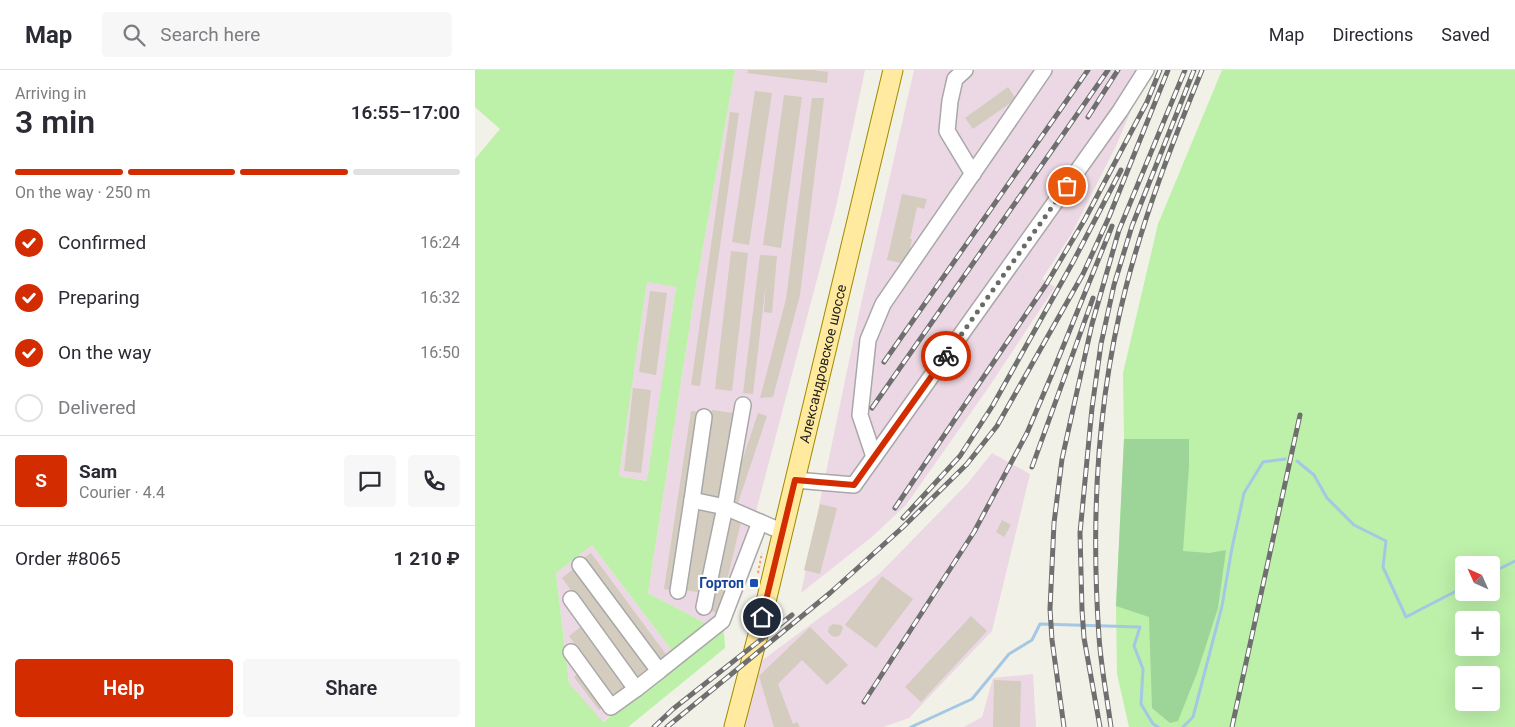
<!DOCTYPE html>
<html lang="en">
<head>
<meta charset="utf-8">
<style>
  body { margin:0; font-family:Roboto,sans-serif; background:#f7f7f7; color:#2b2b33; height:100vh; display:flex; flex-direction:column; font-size:19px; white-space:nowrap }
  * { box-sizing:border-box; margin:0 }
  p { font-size:16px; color:#7c7c81 }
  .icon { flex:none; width:28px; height:28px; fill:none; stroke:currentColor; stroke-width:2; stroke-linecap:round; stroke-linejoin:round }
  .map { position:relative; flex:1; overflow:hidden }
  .panel { display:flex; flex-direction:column; background:#fff; width:475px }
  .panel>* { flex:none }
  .needle { width:32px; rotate:315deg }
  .tools { position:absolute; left:980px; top:486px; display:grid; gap:10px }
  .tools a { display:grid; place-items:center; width:45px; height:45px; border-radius:5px; background:#fff; box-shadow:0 5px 20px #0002; font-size:25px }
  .pin { position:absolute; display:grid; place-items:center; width:42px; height:42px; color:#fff; margin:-21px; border:2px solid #fff; border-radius:50%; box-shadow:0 1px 5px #0007 }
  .courier { position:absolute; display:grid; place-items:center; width:50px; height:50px; margin:-25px; border:4px solid #d22c00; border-radius:50%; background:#fff; color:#222; box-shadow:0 1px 6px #0007 }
  .head em { font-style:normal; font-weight:600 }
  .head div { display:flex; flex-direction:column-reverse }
  .head { display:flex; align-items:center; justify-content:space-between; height:85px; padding:0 15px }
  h1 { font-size:32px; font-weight:600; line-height:38px }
  .bar { display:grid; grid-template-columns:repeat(4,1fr); gap:8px 5px; align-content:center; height:60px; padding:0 15px }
  .bar i { height:6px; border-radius:4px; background:#e1e1e2 }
  .bar .active { background:#d22c00 }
  .bar p { grid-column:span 4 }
  .line { display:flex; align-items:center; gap:12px; padding:0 15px; border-top:1px solid #e1e1e2 }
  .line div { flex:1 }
  .round { display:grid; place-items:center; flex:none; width:52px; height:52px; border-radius:5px; background:#f7f7f7 }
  ol { padding:0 15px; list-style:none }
  li { display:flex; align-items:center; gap:15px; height:55px }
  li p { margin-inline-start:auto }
  li .icon { padding:5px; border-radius:50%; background:#d22c00; color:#fff; stroke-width:4 }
  li:last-child { color:#7c7c81 }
  li i { width:28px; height:28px; border:2px solid #e1e1e2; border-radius:50% }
  .action { display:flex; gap:10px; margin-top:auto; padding:10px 15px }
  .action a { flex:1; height:58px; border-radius:5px; background:#d22c00; color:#fff; font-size:20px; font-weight:600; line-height:58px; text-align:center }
  .action a+a { background:#f7f7f7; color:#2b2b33 }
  header { display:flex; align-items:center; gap:30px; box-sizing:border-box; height:70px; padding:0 25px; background:#fff; border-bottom:1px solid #e1e1e2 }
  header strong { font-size:24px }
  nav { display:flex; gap:28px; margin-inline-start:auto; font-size:18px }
  .search { width:350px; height:45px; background:#f7f7f7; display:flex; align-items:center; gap:12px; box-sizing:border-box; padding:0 18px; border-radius:5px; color:#7c7c81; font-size:19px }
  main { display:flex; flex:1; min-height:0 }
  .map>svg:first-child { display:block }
  .industrial { fill:#ecd8e4 }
  .grass { fill:#bdf0a9; fill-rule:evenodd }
  .forest { fill:#9dd598 }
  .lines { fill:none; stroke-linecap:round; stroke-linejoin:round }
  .stream { stroke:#a4c8e3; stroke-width:3 }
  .building { fill:#d3ccbf }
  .minor-casing { stroke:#a8a8a8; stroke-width:18 }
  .major-casing { stroke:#9e8b00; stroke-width:21 }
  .path { stroke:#ff9a6b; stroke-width:2; stroke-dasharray:2.5 2.5; stroke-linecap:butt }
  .minor { stroke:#fff; stroke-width:15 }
  .major { stroke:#ffea9f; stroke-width:19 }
  .rail-casing { stroke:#6f6f6f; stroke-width:5 }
  .rail { stroke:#fff; stroke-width:3; stroke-dasharray:9; stroke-linecap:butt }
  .done { stroke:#6a6a66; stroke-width:5; stroke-dasharray:0 9 }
  .route { stroke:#d22c00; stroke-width:6 }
  .transit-dot { fill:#1a4fb4; stroke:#fff; stroke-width:2 }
  .labels { text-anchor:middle; stroke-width:4.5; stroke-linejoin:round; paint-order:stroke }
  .street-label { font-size:14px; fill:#212121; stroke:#fff }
  .transit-label { font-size:14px; font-weight:bold; fill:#164399; stroke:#fff; text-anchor:end }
</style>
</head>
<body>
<header>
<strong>Map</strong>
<div class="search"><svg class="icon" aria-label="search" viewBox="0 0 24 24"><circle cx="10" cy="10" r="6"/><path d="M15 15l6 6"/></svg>Search here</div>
<nav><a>Map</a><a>Directions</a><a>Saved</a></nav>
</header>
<main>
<section class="panel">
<div class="head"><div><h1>3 min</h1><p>Arriving in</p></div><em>16:55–17:00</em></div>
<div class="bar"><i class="active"></i><i class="active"></i><i class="active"></i><i></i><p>On the way · 250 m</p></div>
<ol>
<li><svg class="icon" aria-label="check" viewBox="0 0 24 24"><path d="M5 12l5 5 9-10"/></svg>Confirmed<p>16:24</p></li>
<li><svg class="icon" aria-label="check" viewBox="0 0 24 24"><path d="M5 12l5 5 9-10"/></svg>Preparing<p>16:32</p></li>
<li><svg class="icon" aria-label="check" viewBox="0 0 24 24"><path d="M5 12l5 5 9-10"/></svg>On the way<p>16:50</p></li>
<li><i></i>Delivered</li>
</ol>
<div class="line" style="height:90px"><b class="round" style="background:#d22c00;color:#fff">S</b><div><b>Sam</b><p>Courier · 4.4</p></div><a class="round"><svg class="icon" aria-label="chat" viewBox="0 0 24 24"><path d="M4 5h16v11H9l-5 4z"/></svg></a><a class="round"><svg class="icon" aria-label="phone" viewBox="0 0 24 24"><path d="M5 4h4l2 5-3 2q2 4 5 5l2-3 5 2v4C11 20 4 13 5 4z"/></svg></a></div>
<div class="line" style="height:65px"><div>Order #8065</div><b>1 210 ₽</b></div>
<div class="action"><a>Help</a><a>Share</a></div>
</section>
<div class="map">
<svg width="1040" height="657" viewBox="0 0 1040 657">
  <rect width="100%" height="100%" fill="#f2f1e7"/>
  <g class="industrial">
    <path d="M260,0H390L361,137L249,563L173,523L221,216Z"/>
    <path d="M439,0H678L657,38L641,76L597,163L567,209L580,217L516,314L431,435L398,466L326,523L384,243Z"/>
    <path d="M172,212L201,216L173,411L144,406Z"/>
    <path d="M517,383L555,404L517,561L434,648L408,657H268L285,592L404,504L492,414Z"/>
    <path d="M117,475L204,590L127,652L94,613L81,503Z"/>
    <path d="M558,604L561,657H489L507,647L518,608Z"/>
  </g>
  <g class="grass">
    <path d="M0,0H260L221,216L173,523L249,563L250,578L153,657H0V89L25,59L0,37ZM172,212L201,217L172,411L144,406ZM117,475L204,590L128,652L94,613L81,503Z"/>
    <path d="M747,0H1040V657H654L642,604L641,536L649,369L648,303L683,154ZM989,495H1016V522H989ZM989,550H1016V578H989ZM989,605H1016V632H989Z"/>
  </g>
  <path class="forest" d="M649,369H714V396L708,481L734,483L751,480L743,538L722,603L703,651L695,653L677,638L674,547L641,536Z"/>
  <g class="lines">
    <g class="stream">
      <path d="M822,391L839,405L852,428L879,455L911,471L908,497L931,547L989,517"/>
      <path d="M1016,503L1040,491"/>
      <path d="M436,657L497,629L534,584L557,570L565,554L665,557L659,576L668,599L666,634L678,654L683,657"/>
      <path d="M708,657L718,647L747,536L757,478L769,423L788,392L810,389"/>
    </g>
  </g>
  <g class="building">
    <path d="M273,0H338L353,2L352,13L272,3Z"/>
    <path d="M533,17L541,29L498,59L490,48Z"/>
    <path d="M280,21L297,23L274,175L257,172Z"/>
    <path d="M309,25L327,27L306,178L288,175Z"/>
    <path d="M337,28H349L325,225L298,327L285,328L311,229Z"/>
    <path d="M255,42L264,43L225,316L216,315Z"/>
    <path d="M427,124L452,129L449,139L442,137L435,169H437L432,194L412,190Z"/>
    <path d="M256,181L273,183L257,321L240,319Z"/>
    <path d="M285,185L302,186L297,243L289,242L291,212L278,324L268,323Z"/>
    <path d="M175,221L192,223L181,305L164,302Z"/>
    <path d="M158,318L176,320L166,403L149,401Z"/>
    <path d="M237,340L258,343L244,429L223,426Z"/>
    <path d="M216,341L227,342L199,521L189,519Z"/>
    <path d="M283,343L292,346L263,433L254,430Z"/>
    <path d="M345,434L362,438L345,504L329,500Z"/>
    <path d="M223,438L242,441L228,523L209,520Z"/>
    <path d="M256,445L267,448L244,543L232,540Z"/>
    <path d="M527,450L536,455L529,467L521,462Z"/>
    <path d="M116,483L193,587L185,593L107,489Z"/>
    <path d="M101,497L176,598L161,609L87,508Z"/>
    <path d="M407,506L438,529L401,578L370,555Z"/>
    <path d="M496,546L512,561L446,632L430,617Z"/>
    <path d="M358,554L366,555L368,558L365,565L361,567L357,566L353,562L354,557Z"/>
    <path d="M107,556L152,616L138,626L94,566Z"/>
    <path d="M335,557L373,595L352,615L327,590L303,614L318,654L322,652L325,657H299L284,606Z"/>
    <path d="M105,602L130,636L124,640L99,607Z"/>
    <path d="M519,610L546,611L545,657H518Z"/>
  </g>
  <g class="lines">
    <g class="minor-casing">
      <g id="minor">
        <path d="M490,0L480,9L475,31L472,61L498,104"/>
        <path d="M399,387L385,345L393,270L408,234L569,0"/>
        <path d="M320,410L379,415L645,41L671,0"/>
        <path d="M217,430L229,347"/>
        <path d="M105,495L184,601L247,551L285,452"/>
        <path d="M203,521L217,430L250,437L308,462"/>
        <path d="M96,529L161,619L184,601"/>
        <path d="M229,537L250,437L268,335"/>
        <path d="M96,582L136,637L161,619"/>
      </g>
    </g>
    <g class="major-casing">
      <g id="major">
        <path id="s1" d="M259,657L284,561L418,0"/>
      </g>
    </g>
    <path class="path" d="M283,503L287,483"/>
    <use href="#minor" class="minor"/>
    <use href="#major" class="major"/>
    <g class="rail-casing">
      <g id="rail">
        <path d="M613,47L643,0"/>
        <path d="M409,292L613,0"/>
        <path d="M397,338L633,0"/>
        <path d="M557,397L618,228"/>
        <path d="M420,438L572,213L610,149L672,32L685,0"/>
        <path d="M428,448L485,386L518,335L598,192L646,100"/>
        <path d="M389,632L499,462L552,363L577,304L637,156"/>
        <path d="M179,657L198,639L317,545"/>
        <path d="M192,657L355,523L428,457L492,394L522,356L608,204L634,147L693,0"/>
        <path d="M589,657L577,570L575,539L579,453L587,389L617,254L644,160L710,0"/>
        <path d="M625,657L609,568L607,540L605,463L617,338L626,274L639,215L657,156L719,0"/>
        <path d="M636,657C632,627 626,597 624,567C616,452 622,329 651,217C670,143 698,71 727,0"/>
        <path d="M757,657L825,345"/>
      </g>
    </g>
    <use href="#rail" class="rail"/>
  </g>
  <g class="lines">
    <path class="done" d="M471,286L592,116"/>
    <path class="route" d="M287,547L320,410L379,415L471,286"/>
  </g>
  <rect class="transit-dot" x="274" y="508" width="10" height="10" rx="2.5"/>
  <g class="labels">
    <g class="street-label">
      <text dy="5" stroke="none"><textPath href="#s1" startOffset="374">Александровское шоссе</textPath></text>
    </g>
    <g class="transit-label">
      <text x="269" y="518">Гортоп</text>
    </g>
  </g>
</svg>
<div class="tools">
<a><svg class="needle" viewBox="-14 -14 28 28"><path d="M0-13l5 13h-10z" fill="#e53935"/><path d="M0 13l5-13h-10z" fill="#7c7c81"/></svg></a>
<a>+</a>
<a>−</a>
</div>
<div class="pin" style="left:592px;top:116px;background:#ea580c"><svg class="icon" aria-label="bag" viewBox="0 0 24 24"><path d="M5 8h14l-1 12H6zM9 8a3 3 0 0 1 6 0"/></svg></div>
<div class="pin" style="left:287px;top:547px;background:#1f2937"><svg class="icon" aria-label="home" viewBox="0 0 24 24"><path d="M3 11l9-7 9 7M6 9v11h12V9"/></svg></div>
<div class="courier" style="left:471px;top:286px"><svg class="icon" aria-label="bike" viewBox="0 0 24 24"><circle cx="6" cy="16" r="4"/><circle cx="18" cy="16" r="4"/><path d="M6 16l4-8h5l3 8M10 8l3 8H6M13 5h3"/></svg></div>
</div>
</main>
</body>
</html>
